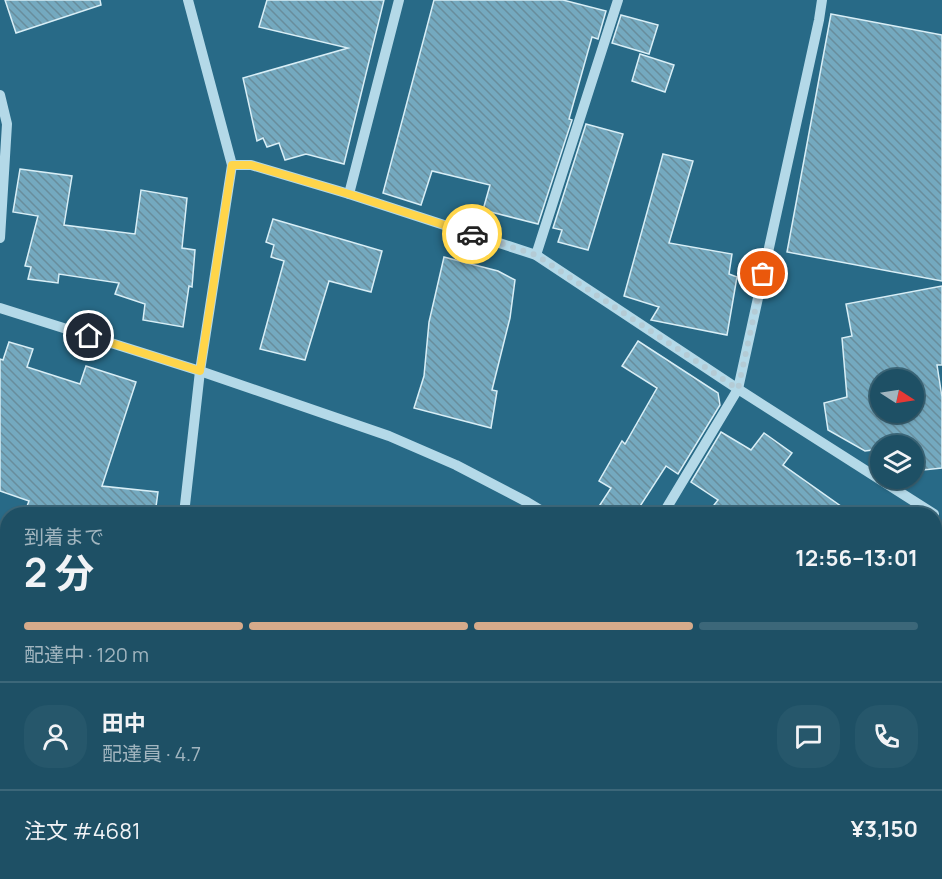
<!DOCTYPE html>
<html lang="ja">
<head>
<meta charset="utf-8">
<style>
  body { margin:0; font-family:Manrope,"Noto Sans JP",sans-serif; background:#26576b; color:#f1f3f6; height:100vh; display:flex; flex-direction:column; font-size:22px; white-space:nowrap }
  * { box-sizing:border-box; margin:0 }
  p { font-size:20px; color:#a1b5bf }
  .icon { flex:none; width:33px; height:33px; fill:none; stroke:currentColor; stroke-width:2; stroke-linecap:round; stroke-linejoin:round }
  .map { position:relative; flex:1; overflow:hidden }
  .panel { position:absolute; left:0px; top:507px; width:942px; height:372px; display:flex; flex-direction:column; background:#1e5065; border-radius:24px 24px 0 0; box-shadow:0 2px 4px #0004,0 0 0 2px #3c6779 }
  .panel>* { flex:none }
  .needle { width:39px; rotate:102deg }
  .tools { position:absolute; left:870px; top:369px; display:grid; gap:12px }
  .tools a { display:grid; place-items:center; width:54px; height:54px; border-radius:50%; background:#1e5065; box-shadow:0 2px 4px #0004,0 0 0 2px #3c6779; font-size:30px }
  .pin { position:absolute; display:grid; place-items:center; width:51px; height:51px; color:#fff; margin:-26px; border:3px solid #fff; border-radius:50%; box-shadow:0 2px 6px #0007 }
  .courier { position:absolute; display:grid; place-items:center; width:60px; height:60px; margin:-30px; border:4px solid #ffd54a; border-radius:50%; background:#fff; color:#222; box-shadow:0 2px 8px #0007 }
  .summary em { font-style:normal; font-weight:700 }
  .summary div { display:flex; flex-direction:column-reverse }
  .summary { display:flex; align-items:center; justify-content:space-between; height:102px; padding:0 24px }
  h1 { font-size:39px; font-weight:700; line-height:45px }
  .bar { display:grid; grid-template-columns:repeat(4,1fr); gap:9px 6px; align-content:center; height:72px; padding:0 24px }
  .bar i { height:8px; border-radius:4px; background:#3c6779 }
  .bar .on { background:#d6ab8b }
  .bar p { grid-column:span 4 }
  .line { display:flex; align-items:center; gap:15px; padding:0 24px; border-top:2px solid #3c6779 }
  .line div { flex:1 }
  .round { display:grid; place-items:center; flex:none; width:63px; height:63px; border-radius:24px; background:#26576b }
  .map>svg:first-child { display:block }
  .water { fill:url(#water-rules); stroke:#a9d7e8; stroke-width:1.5 }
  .building { fill:url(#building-back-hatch); stroke:#d8eef6; stroke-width:1.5; fill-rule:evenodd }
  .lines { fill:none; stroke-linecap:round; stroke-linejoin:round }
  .minor { stroke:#b4d9e8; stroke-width:10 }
  .done { stroke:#b4cbd5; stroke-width:6; stroke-dasharray:0 10.8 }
  .route { stroke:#ffd54a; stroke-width:8 }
</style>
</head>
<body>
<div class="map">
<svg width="942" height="879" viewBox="0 0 942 879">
  <defs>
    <pattern id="water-rules" width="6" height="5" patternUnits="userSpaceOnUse" patternTransform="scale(1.5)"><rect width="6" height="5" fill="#6c96a9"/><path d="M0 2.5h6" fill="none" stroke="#617c88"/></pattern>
    <pattern id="building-back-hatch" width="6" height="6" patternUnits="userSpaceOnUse" patternTransform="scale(1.5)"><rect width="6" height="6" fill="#74a9bf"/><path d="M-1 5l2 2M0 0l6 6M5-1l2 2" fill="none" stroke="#688d9c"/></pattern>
  </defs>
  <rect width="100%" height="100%" fill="#286a87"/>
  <path class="water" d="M0,726L7,728L8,872H326L339,879H0Z"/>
  <g class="building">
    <path d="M5,0H100L101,5L16,33Z"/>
    <path d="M267,0H384L344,164L306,154L285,160L279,143L267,147L263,138L257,141L243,78L348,48L259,27Z"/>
    <path d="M434,0H563L606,11L598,39L592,37L569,119L572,120L538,224L483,210L490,185L432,171L421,205L383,193Z"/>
    <path d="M831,14L942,35V281L787,252Z"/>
    <path d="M621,15L658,25L649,54L612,43Z"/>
    <path d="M640,54L674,65L665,92L632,81Z"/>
    <path d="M586,124L623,134L588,250L558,242L562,230L553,228Z"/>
    <path d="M663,154L693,161L669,243L732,254L729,274L737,277L727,335L651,320L659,307L624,296Z"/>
    <path d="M20,169L72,176L64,225L135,234L141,190L187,198L182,248L195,250L192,287L189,286L183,327L143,320L145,304L115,294L119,283L59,274L58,283L28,279L31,267L25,266L38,216L13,212Z"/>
    <path d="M273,219L382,251L371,292L329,281L305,360L260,349L284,261L271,257L274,245L266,242Z"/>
    <path d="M444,257L498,271L515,280L510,318L492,390L497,391L491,428L414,408L424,376L429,322Z"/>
    <path d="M942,286V365H937L942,397V468L914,471V444L880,446V449L865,451L828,430L824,403L847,397L842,338L852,336L846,304ZM880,380H914V412H880Z"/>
    <path d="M638,341L718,393L720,405L678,474L666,466L635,514H594L611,488L599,481L622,441L625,444L657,388L622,366Z"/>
    <path d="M9,342L33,349L27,367L80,384L86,366L136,382L102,486L158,492L155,514H24L29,501L0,491V359L3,360Z"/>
    <path d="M721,432L751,450L764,433L792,453L783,465L852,514H707L718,500L691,482Z"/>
  </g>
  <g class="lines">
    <g class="minor">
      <path d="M188,0L232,165"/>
      <path d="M0,95L7,124L0,238"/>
      <path d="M349,194L399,0"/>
      <path d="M536,255L618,0"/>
      <path d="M0,308L200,371L389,436L456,465L527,502L547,514"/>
      <path d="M184,514L200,371L232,165H251L349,194L536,255L738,389L819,20L822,0"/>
      <path d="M663,514L738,389L934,514"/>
      <path d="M0,536L8,539"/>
      <path d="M0,692L8,694"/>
      <path d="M934,794L942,783"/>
      <path d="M390,872L402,879"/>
      <path d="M866,879L872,872"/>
    </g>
  </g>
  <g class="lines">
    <path class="done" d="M472,234L536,255L738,389L763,274"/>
    <path class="route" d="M89,336L200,371L232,165H251L349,194L472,234"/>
  </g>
</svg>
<div class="tools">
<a><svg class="needle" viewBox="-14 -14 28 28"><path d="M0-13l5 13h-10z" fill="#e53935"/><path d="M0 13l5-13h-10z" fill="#a1b5bf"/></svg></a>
<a><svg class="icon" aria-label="layers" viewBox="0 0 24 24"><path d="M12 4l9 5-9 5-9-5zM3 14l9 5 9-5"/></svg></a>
</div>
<div class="pin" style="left:763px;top:274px;background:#ea580c"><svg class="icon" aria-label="bag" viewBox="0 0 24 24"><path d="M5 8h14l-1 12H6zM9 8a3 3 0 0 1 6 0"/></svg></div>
<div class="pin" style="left:89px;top:336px;background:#1f2937"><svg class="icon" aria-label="home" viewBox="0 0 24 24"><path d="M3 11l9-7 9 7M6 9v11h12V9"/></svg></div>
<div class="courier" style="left:472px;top:234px"><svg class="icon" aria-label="car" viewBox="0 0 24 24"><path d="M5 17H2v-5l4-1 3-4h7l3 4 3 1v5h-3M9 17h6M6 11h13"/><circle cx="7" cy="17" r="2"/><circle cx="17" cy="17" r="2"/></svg></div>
<section class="panel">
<div class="summary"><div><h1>2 分</h1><p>到着まで</p></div><em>12:56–13:01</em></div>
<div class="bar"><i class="on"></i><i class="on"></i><i class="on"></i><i></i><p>配達中 · 120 m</p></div>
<div class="line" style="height:108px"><a class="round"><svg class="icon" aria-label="person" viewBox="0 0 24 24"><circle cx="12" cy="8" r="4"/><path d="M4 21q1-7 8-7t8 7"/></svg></a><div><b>田中</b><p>配達員 · 4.7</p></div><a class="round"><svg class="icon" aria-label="chat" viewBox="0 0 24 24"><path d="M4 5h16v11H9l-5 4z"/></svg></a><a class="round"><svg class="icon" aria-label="phone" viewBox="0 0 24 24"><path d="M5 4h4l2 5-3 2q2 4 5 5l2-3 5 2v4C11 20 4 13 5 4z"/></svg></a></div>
<div class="line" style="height:78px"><div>注文 #4681</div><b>¥3,150</b></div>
</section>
</div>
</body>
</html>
